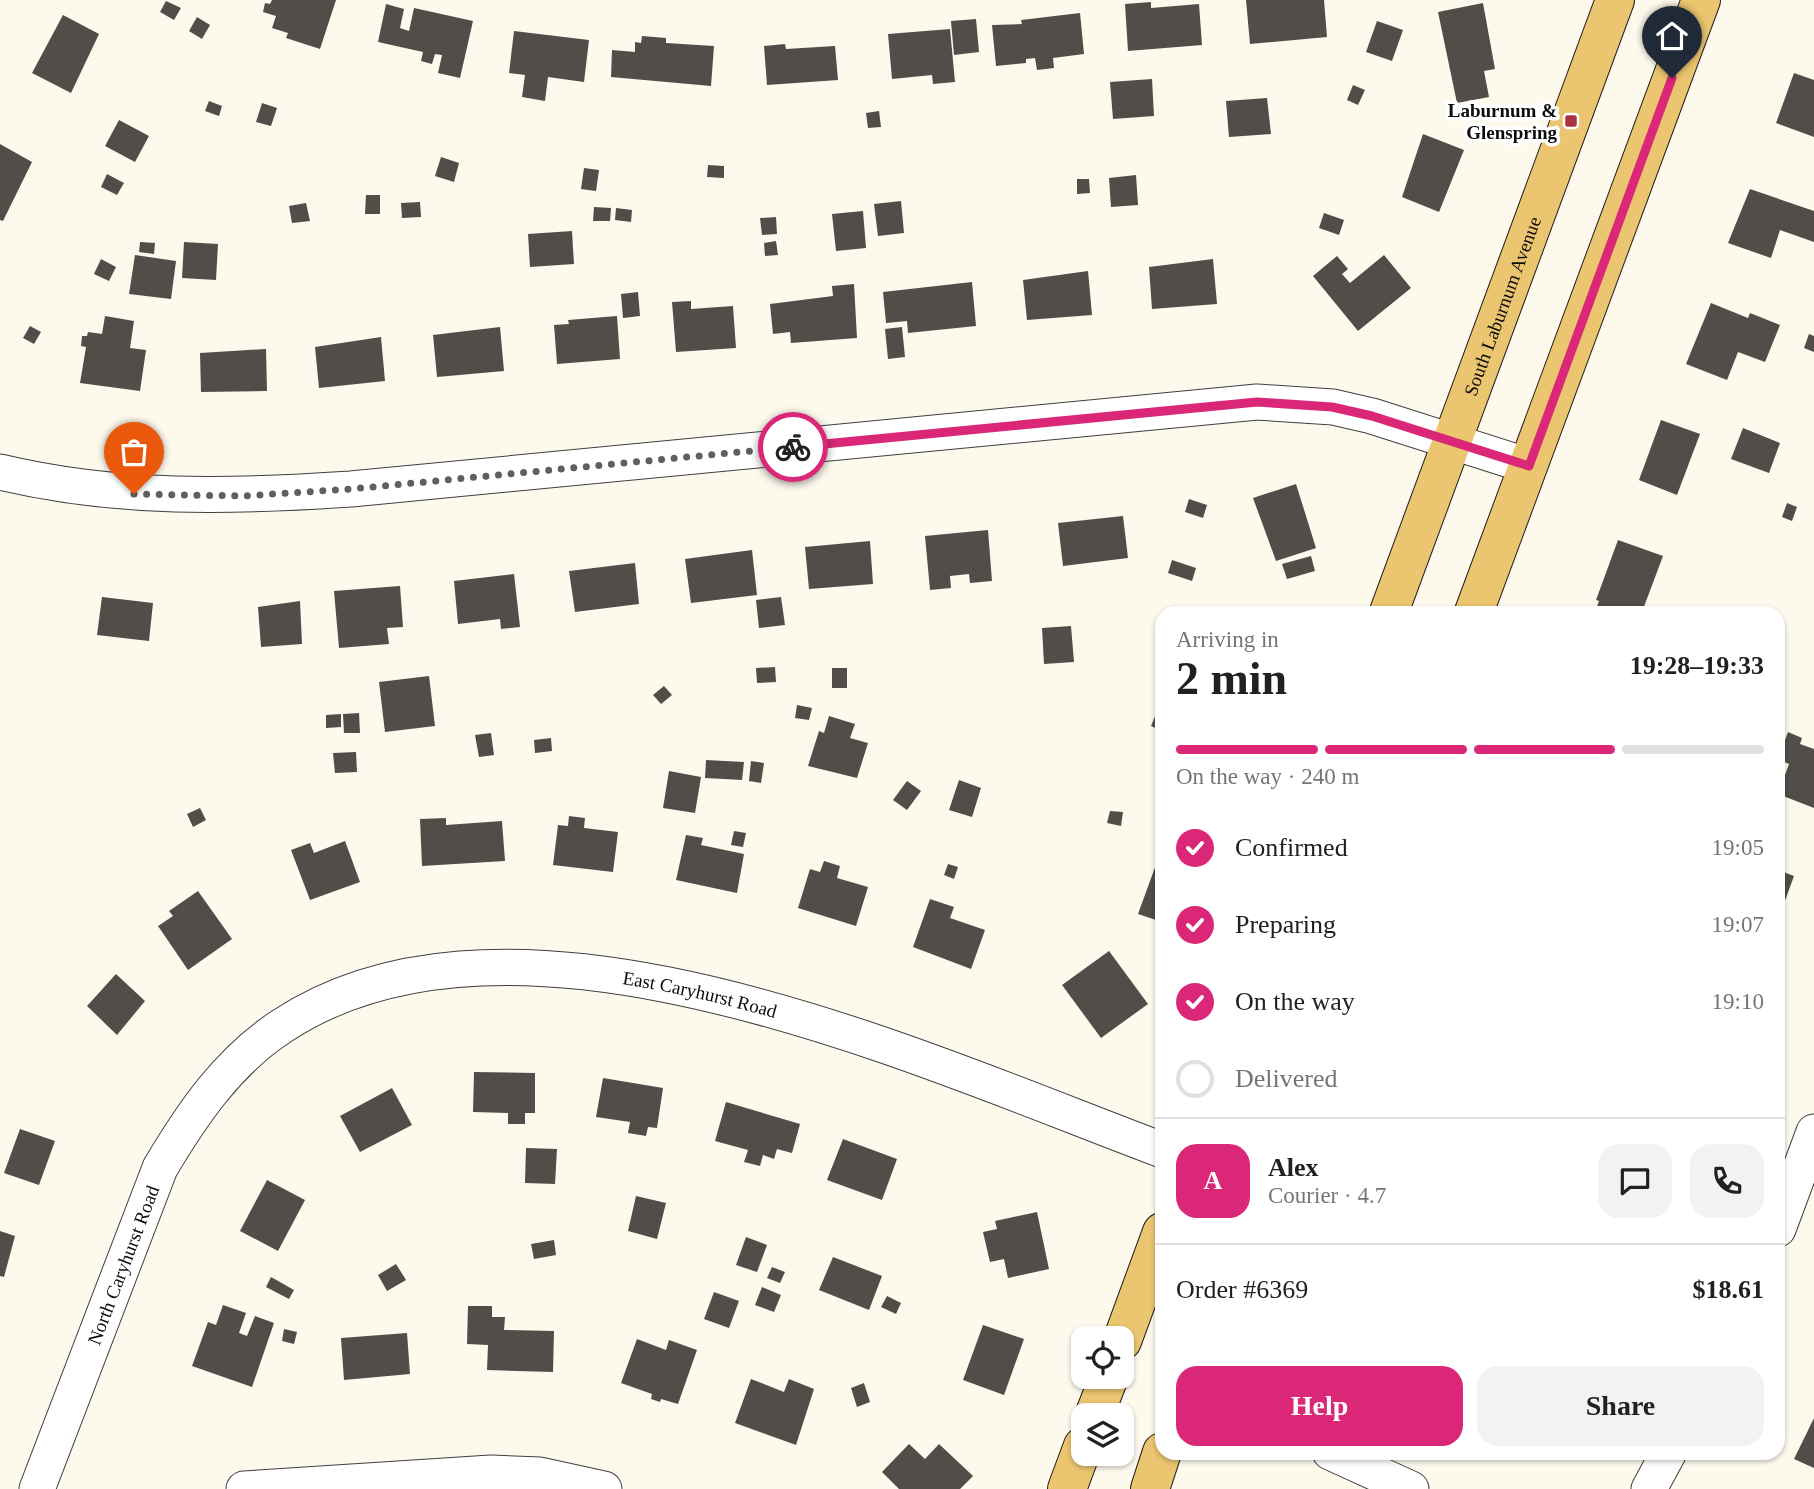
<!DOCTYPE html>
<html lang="en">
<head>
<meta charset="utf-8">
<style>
  body { margin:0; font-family:Georgia,serif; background:#f2f2f2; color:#202124; height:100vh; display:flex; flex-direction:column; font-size:26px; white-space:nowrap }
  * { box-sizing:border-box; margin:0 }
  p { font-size:23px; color:#757577 }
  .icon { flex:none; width:38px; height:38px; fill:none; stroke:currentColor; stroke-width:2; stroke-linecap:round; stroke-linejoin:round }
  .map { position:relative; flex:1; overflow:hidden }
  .drawer { position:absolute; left:1155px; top:606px; width:630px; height:854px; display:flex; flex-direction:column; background:#fff; border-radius:21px; box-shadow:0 2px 5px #0004 }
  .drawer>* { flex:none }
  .tools { position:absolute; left:1071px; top:1326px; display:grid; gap:14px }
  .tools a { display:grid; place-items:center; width:63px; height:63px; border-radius:14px; background:#fff; box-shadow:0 2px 5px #0004; font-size:35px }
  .pin { position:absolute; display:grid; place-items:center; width:60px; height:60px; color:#fff; margin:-72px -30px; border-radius:50% 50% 50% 0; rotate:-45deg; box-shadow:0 0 7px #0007 }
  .pin .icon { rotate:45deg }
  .courier { position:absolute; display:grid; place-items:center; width:70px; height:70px; margin:-35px; border:5px solid #db2777; border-radius:50%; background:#fff; color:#222; box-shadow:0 2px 9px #0007 }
  .overview em { font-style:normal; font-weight:800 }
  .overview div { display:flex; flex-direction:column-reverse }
  .overview { display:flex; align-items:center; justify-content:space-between; height:119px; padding:0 21px }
  h1 { font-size:46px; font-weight:800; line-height:52px }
  .bar { display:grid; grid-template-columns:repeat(4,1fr); gap:10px 7px; align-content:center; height:84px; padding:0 21px }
  .bar i { height:9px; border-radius:5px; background:#e0e0e0 }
  .bar .current { background:#db2777 }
  .bar p { grid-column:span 4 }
  .line { display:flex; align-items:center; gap:18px; padding:0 21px; border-top:2px solid #e0e0e0 }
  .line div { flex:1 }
  .round { display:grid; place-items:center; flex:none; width:74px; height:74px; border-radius:21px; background:#f2f2f2 }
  ol { padding:0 21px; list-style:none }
  li { display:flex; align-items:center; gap:21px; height:77px }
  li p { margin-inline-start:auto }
  li .icon { padding:7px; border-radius:50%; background:#db2777; color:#fff; stroke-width:4 }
  li:last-child { color:#757577 }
  li i { width:38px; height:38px; border:4px solid #e0e0e0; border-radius:50% }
  .primary-button { display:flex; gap:14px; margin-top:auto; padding:14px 21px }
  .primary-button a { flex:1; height:80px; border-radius:21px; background:#db2777; color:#fff; font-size:28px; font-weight:800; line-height:80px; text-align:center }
  .primary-button a+a { background:#f2f2f2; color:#202124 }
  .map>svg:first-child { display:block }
  .building { fill:#534d49 }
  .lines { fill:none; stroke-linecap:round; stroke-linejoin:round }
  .minor-casing { stroke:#3f3f3f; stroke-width:37 }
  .major-casing { stroke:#1d1d1d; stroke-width:40 }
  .minor { stroke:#fff; stroke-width:35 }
  .major { stroke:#ebc56f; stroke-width:38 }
  .done { stroke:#605f5b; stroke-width:7; stroke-dasharray:0 12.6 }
  .route { stroke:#db2777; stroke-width:9 }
  .poi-dot { fill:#ad3240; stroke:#fff; stroke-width:2.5 }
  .labels { text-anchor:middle; stroke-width:7; stroke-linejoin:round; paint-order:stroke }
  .poi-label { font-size:19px; font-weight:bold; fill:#0c0c0c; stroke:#fff; text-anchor:end }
  .street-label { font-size:19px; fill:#0c0c0c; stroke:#fff }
</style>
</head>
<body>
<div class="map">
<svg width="1814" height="1489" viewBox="0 0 1814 1489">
  <rect width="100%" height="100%" fill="#fdf9ed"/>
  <g class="building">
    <path d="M272,0H336L320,49L286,38L288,33L272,28L276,16L263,12L265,3L270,4Z"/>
    <path d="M1246,0H1324L1327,37L1250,44Z"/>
    <path d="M166,1L181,8L174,20L160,12Z"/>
    <path d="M1151,2V8L1199,4L1202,45L1128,51L1125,4Z"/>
    <path d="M1483,3L1495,69L1484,71L1489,97L1457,103L1438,12Z"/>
    <path d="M386,4L404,9L400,28L409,31L414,8L473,21L460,78L438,73L442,55L435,54L432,64L421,61L423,52L378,42Z"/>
    <path d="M1080,13L1084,54L1053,58L1054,68L1037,70L1035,58L1026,59V63L996,66L992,25L1022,24L1021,20Z"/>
    <path d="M63,15L99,34L71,93L32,73Z"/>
    <path d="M197,17L210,25L202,39L189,31Z"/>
    <path d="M976,19L979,52L954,55L951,21Z"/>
    <path d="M1377,21L1403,30L1392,61L1366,52Z"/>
    <path d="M950,29L955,82L933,84L932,75L892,79L888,34Z"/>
    <path d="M514,31L589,40L584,82L548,77L545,101L522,97L525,75L509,73Z"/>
    <path d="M642,36L666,38V43L714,46L711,86L611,77L612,50L635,52V42L641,43Z"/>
    <path d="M785,44L786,49L835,46L838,80L767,85L764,46Z"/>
    <path d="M1794,73L1814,80V137L1776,123Z"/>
    <path d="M1152,79L1154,116L1113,119L1110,82Z"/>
    <path d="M1353,85L1365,90L1358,105L1347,100Z"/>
    <path d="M1267,98L1271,134L1229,137L1226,101Z"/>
    <path d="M209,101L222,106L219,116L205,111Z"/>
    <path d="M262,103L277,108L271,126L256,122Z"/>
    <path d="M879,111L881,127L868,128L866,113Z"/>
    <path d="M119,120L149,136L135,162L105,146Z"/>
    <path d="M1423,134L1464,150L1439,212L1402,197Z"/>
    <path d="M0,144L32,162L3,221L0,220Z"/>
    <path d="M441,157L459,163L454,182L435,176Z"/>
    <path d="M708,165L724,166V178L707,177Z"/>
    <path d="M584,168L599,170L596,191L581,189Z"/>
    <path d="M107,174L124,183L117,195L101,187Z"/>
    <path d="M1136,175L1138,205L1111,207L1109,178Z"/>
    <path d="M1077,179H1089L1090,193L1077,194Z"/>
    <path d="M1750,189L1814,211V242L1780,230L1771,258L1728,243Z"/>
    <path d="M366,195H380V214H365Z"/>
    <path d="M901,201L904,233L878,236L874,204Z"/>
    <path d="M420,202L421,217L402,218L401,203Z"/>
    <path d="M306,203L310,221L292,223L289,206Z"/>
    <path d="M594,207L611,208L610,221H593Z"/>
    <path d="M616,208L632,210L631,222L615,220Z"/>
    <path d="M863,211L866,248L836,251L832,214Z"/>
    <path d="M1324,213L1344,220L1339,235L1319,228Z"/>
    <path d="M776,217L777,234L762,235L760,218Z"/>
    <path d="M572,231L574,264L530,267L528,234Z"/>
    <path d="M776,241L778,255L765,256L764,243Z"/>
    <path d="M140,242L155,243L154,254L139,252Z"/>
    <path d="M184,242L218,244L216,280L182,278Z"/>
    <path d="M135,255L176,261L171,299L129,294Z"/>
    <path d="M1384,255L1411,288L1358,331L1313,276L1337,256L1348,269L1342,274L1350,283Z"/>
    <path d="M101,259L116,267L109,281L94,274Z"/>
    <path d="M1213,259L1217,304L1152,309L1149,267Z"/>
    <path d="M1088,271L1092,315L1027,320L1023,280Z"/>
    <path d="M972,282L976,326L908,333L907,321L886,323L883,292Z"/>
    <path d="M854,284L857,338L791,343L790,332L773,334L770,304L833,296L832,286Z"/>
    <path d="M638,292L640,316L623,318L621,294Z"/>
    <path d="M691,301V309L733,306L736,348L676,352L672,302Z"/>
    <path d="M1711,303L1748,318L1750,313L1780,325L1765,362L1738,352L1727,380L1686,364Z"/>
    <path d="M105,316L134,321L130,348L146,350L140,391L80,383L86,347L81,346L82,336H87L88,332L102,334Z"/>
    <path d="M617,316L620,359L557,364L554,325L569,324L568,320Z"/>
    <path d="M30,326L41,332L34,344L23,338Z"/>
    <path d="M500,327L504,371L437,377L433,335Z"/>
    <path d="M902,327L905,357L888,359L885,329Z"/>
    <path d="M1809,334L1814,336V352L1804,348Z"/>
    <path d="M381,337L385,381L319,388L315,347Z"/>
    <path d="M266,349L267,391L201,392L200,353Z"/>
    <path d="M1661,420L1700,434L1677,495L1639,480Z"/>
    <path d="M1743,428L1780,443L1769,473L1731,459Z"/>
    <path d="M1296,484L1316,548L1276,561L1253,498Z"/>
    <path d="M1189,499L1207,505L1203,518L1185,512Z"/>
    <path d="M1787,503L1797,507L1792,521L1782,517Z"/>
    <path d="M1123,516L1128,558L1063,566L1058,523Z"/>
    <path d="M988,530L992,581L970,583L969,574L950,576L951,588L930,590L925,536Z"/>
    <path d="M1618,540L1663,556L1642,612H1595L1599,601L1596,600Z"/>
    <path d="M870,541L873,584L809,589L805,547Z"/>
    <path d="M752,550L757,595L691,603L685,559Z"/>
    <path d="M1311,556L1315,571L1287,579L1282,564Z"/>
    <path d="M1172,560L1196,568L1192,581L1168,573Z"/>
    <path d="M635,563L639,604L575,612L569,571Z"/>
    <path d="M514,574L520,627L501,629L500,619L458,624L454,581Z"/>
    <path d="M400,586L403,627L387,628L389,644L339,648L334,591Z"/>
    <path d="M102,597L153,603L149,641L97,635Z"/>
    <path d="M781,597L785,625L759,628L756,600Z"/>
    <path d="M300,601L302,644L261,647L258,607Z"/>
    <path d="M1071,626L1074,662L1044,664L1042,628Z"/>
    <path d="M775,667L776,682L757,683L756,668Z"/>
    <rect x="832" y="668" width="15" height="20"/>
    <path d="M429,676L435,726L385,732L379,682Z"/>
    <path d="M664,686L672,695L661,704L653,695Z"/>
    <path d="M1162,699V731L1151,726Z"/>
    <path d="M797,705L812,708L809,720L795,718Z"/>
    <path d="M359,713L360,733H344L343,714Z"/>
    <path d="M341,714V727L326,728V715Z"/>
    <path d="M829,716L855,724L850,738L868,743L857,778L808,766L819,731L824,733Z"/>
    <path d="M1788,732L1802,738L1800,744L1814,749V808L1778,794L1789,764L1778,759Z"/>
    <path d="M491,733L494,755L479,757L475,735Z"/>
    <path d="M551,738L552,751L535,753L534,740Z"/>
    <path d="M356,752L357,772L335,773L333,753Z"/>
    <path d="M706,760L744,762L742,780L705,778Z"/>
    <path d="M751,761L764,763L761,783L749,781Z"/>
    <path d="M669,771L701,777L695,813L663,808Z"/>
    <path d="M959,780L981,788L972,817L949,810Z"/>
    <path d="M907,781L921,791L907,810L893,800Z"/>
    <path d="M200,808L206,820L193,827L187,814Z"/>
    <path d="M1110,811L1123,812L1121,826L1107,823Z"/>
    <path d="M569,816L585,818L584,828L618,832L613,872L553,865L558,825L568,826Z"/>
    <path d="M446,818V825L502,821L505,861L422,866L420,819Z"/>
    <path d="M734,831L746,833L743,847L731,845Z"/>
    <path d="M686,835L703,838L701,845L744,854L737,893L676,880Z"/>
    <path d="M345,841L360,882L310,900L291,850L310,843L314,853Z"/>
    <path d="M1162,848V922L1138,914Z"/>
    <path d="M824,861L840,866L837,878L868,887L856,926L798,908L810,869L820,872Z"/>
    <path d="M948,864L958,867L954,879L944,875Z"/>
    <path d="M1778,870L1794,876L1778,920Z"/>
    <path d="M198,891L232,939L188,970L158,926L173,916L169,911Z"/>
    <path d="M930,899L954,907L950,918L985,930L971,969L913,947Z"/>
    <path d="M1109,951L1148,1004L1101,1038L1062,985Z"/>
    <path d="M116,974L145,1001L117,1035L87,1006Z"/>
    <path d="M474,1072L535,1073V1113H525V1124H508V1113L473,1112Z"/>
    <path d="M603,1078L663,1088L657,1128L648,1127L646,1136L628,1133L630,1122L596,1117Z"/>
    <path d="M392,1088L412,1125L360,1152L340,1116Z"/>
    <path d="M726,1102L800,1124L792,1153L777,1149L774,1159L763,1155L760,1166L744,1162L748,1150L715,1141Z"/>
    <path d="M20,1129L55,1141L39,1185L4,1173Z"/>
    <path d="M843,1139L897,1159L882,1200L827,1180Z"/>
    <path d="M526,1148L557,1149L555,1184L525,1183Z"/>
    <path d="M267,1180L305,1200L278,1251L240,1231Z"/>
    <path d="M636,1196L666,1203L657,1239L628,1231Z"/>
    <path d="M1037,1212L1049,1269L1008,1278L1004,1259L990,1262L983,1232L997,1229L995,1221Z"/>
    <path d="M0,1231L15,1236L4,1277L0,1276Z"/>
    <path d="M746,1237L767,1245L757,1272L736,1265Z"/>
    <path d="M554,1240L556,1255L534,1259L531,1244Z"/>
    <path d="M833,1257L882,1276L869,1310L819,1290Z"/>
    <path d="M396,1264L406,1280L387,1291L378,1275Z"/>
    <path d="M772,1267L785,1272L780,1283L767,1278Z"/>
    <path d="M271,1277L294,1290L289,1299L266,1287Z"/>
    <path d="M762,1287L781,1295L774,1312L755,1305Z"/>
    <path d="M714,1292L739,1301L729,1328L704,1319Z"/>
    <path d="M887,1296L901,1303L896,1314L881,1307Z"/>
    <path d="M223,1305L246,1313L239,1333L247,1336L255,1316L274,1323L252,1387L192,1366L208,1322L216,1325Z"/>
    <path d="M468,1306H492V1317H505L504,1330L554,1331L553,1372L487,1370L488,1345L467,1344Z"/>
    <path d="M983,1325L1024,1339L1004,1395L963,1380Z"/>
    <path d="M284,1329L297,1332L294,1344L282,1341Z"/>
    <path d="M407,1333L410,1374L344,1380L341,1338Z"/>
    <path d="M637,1339L666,1350L669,1340L697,1350L678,1404L661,1399L660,1402L651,1399L652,1394L621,1383Z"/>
    <path d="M751,1379L784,1392L789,1379L814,1389L796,1445L735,1423Z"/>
    <path d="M864,1383L870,1402L857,1407L851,1388Z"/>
    <path d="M1814,1418V1468L1794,1459Z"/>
    <path d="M909,1444L925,1459L939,1444L973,1476L960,1489H899L882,1472Z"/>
  </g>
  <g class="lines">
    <g class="minor-casing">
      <g id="minor">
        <path d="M0,472C117,500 232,497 351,489L1257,402L1333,407L1372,416L1529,466"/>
        <path d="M1778,1229L1814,1132"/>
        <path d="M1330,1452L1411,1489"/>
        <path id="s1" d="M37,1489L160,1168C192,1114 228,1061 282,1026C517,871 926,1062 1162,1150"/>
        <path d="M244,1489L491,1473L540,1475L604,1489"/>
        <path d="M1649,1489L1669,1452"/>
      </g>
    </g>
    <g class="major-casing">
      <g id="major">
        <path id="s2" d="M1389,612L1615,0"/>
        <path d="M1474,612L1701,0"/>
        <path d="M1122,1341L1162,1232"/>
        <path d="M1094,1416L1109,1377"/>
        <path d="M1067,1489L1083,1446"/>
        <path d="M1150,1489L1162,1452"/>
      </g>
    </g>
    <use href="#minor" class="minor"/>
    <use href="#major" class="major"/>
  </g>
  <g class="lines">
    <path class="done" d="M134,494L243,496L351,489L793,447"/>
    <path class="route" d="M793,447L1257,402L1332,407L1372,416L1529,466L1672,78"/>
  </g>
  <rect class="poi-dot" x="1564" y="114" width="14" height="14" rx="3.5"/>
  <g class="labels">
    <g class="poi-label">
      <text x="1557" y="117">Laburnum &amp;<tspan x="1557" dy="22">Glenspring</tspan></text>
    </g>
    <g class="street-label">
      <text dy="7" stroke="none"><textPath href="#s2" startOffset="326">South Laburnum Avenue</textPath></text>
      <text dy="7" stroke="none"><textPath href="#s1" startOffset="964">East Caryhurst Road</textPath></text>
      <text dy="7" stroke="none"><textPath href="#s1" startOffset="240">North Caryhurst Road</textPath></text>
    </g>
  </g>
</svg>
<div class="tools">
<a><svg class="icon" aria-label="locate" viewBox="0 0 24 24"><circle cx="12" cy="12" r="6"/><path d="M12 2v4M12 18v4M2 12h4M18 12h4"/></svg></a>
<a><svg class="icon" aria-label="layers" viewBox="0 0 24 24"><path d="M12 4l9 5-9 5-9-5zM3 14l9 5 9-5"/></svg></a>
</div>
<div class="pin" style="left:134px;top:494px;background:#ea580c"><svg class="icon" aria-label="bag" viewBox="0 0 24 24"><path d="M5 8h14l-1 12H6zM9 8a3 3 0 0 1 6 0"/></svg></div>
<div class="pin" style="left:1672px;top:78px;background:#1f2937"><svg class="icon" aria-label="home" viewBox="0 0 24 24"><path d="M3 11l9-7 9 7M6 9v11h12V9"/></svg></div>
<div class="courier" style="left:793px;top:447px"><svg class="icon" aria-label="bike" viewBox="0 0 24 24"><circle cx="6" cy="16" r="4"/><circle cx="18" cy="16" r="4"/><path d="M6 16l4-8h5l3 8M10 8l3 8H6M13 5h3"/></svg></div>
<section class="drawer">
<div class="overview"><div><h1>2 min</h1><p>Arriving in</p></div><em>19:28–19:33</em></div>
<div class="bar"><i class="current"></i><i class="current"></i><i class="current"></i><i></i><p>On the way · 240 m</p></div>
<ol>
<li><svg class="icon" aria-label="check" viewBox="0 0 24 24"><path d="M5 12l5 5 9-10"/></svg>Confirmed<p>19:05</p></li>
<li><svg class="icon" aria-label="check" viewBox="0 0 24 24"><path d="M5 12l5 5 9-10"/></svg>Preparing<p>19:07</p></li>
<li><svg class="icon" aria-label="check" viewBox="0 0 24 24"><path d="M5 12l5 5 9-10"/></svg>On the way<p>19:10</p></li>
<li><i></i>Delivered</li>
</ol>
<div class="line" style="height:126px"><b class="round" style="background:#db2777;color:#fff">A</b><div><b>Alex</b><p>Courier · 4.7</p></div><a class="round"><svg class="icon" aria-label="chat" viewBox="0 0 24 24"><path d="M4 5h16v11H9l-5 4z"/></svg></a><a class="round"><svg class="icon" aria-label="phone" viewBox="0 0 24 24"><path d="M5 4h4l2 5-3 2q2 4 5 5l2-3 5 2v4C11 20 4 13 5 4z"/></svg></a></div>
<div class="line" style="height:91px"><div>Order #6369</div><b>$18.61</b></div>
<div class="primary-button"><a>Help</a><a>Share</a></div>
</section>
</div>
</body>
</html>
